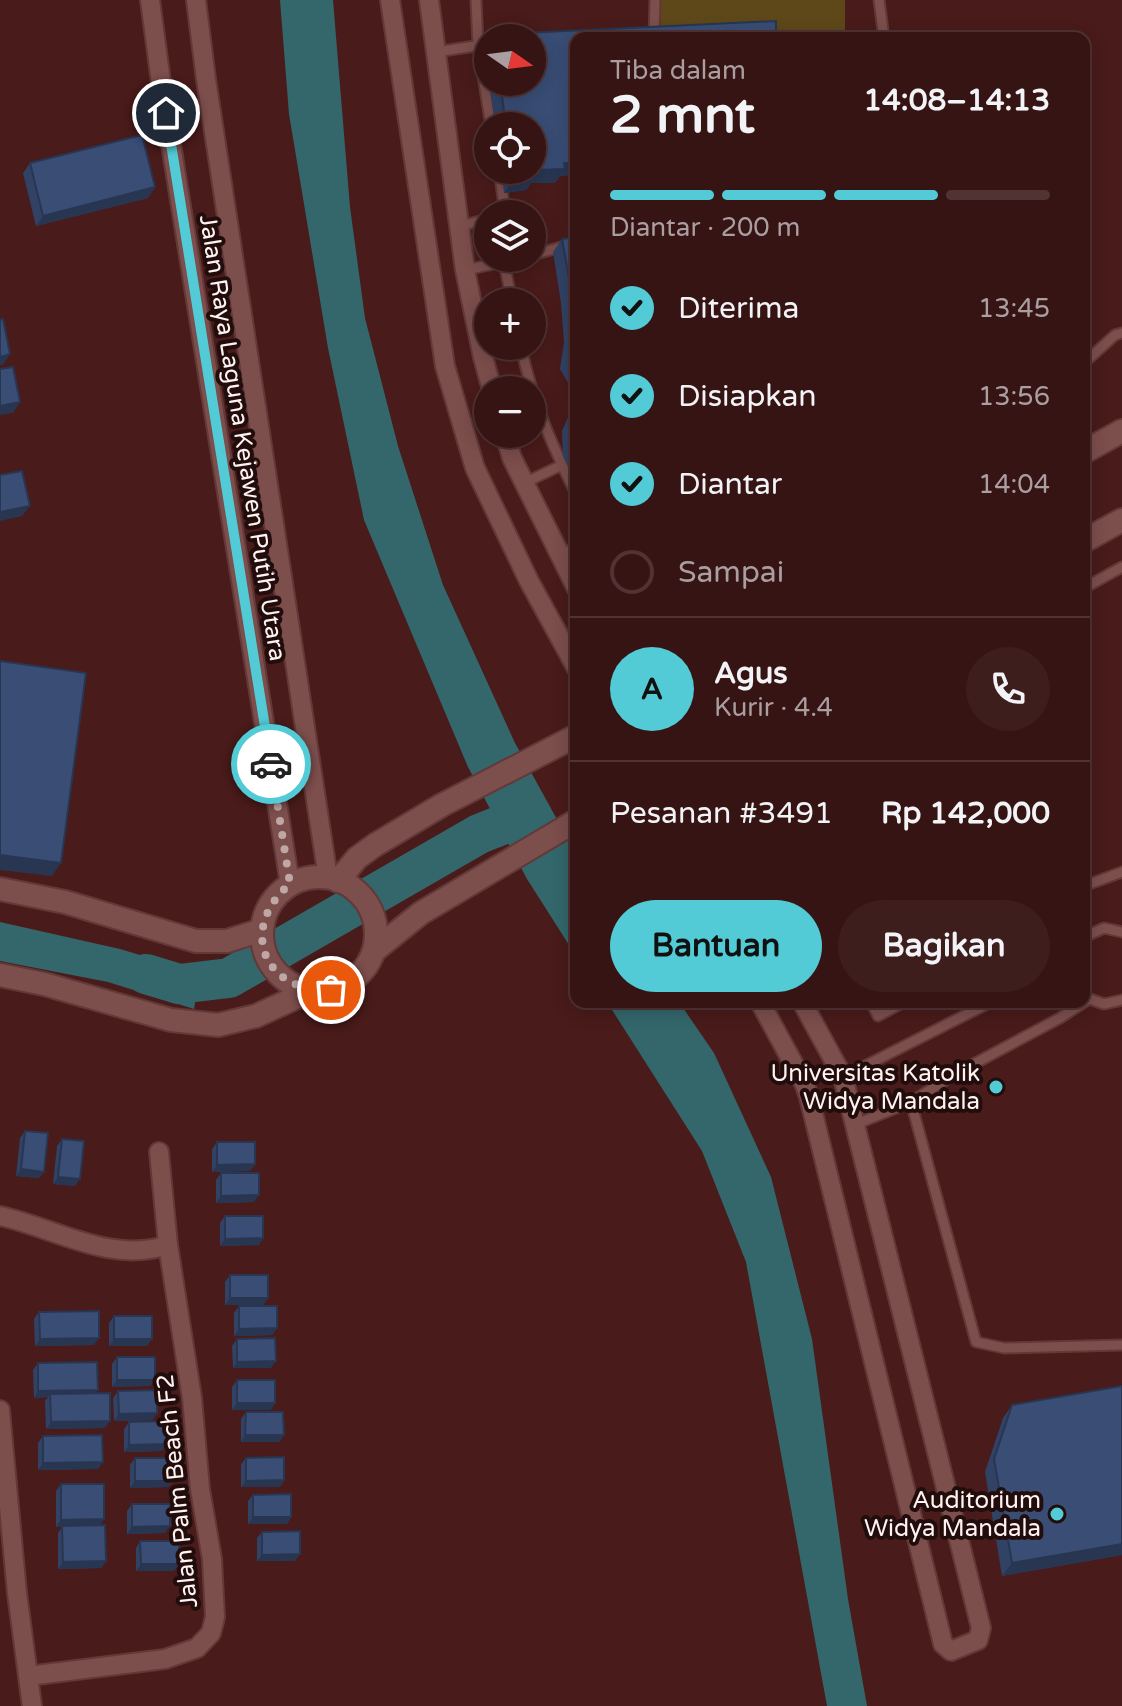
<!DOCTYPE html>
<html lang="id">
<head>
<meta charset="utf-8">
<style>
  body { margin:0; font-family:"Varela Round",sans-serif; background:#3e1d1d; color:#f1f3f6; height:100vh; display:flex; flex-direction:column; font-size:30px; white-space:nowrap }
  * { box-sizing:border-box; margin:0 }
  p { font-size:26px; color:#aa9ea0 }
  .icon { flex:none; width:44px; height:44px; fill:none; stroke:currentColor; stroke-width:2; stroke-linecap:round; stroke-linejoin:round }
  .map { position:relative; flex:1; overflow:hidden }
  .side { position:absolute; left:570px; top:32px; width:520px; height:976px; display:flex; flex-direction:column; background:#371414; border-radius:16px; box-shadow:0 4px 20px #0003,0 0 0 2px #513334 }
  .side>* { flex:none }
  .needle { width:52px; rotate:104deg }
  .buttons { position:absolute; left:474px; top:24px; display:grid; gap:16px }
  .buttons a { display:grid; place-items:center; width:72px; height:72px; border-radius:50%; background:#371414; box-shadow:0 4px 20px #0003,0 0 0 2px #513334; font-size:40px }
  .pin { position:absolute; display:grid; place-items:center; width:68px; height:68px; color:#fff; margin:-34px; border:4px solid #fff; border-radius:50%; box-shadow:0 2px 8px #0007 }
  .courier { position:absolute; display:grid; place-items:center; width:80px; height:80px; margin:-40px; border:6px solid #52cbd6; border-radius:50%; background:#fff; color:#222; box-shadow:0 2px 10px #0007 }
  .overview em { font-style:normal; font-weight:800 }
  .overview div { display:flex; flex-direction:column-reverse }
  .overview { display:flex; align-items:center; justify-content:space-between; height:136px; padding:0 40px }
  h1 { font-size:52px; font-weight:800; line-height:60px }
  .bar { display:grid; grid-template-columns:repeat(4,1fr); gap:12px 8px; align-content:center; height:96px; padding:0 40px }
  .bar i { height:10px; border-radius:6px; background:#513334 }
  .bar .active { background:#52cbd6 }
  .bar p { grid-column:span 4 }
  .line { display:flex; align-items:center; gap:20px; padding:0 40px; border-top:2px solid #513334 }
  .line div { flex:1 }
  .round { display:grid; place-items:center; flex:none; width:84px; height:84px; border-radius:42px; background:#3e1d1d }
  ol { padding:0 40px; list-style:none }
  li { display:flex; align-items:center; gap:24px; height:88px }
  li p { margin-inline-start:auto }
  li .icon { padding:8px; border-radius:50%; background:#52cbd6; color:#111; stroke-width:4 }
  li:last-child { color:#aa9ea0 }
  li i { width:44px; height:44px; border:4px solid #513334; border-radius:50% }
  .primary-button { display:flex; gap:16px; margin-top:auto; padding:16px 40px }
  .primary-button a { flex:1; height:92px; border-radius:48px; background:#52cbd6; color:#111; font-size:32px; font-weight:800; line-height:92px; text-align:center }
  .primary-button a+a { background:#3e1d1d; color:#f1f3f6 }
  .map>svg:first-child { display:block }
  .green { fill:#5e4819 }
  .water { fill:#33676b }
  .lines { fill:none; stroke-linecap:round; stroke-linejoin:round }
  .river { stroke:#33676b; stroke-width:40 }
  .service-casing { stroke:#623938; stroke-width:13 }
  .minor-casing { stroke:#623938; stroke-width:22 }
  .tertiary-casing { stroke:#623938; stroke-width:26 }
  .service { stroke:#7c4e4c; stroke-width:9 }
  .minor { stroke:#7c4e4c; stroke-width:18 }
  .tertiary { stroke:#7c4e4c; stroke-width:22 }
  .wall { fill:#314265 }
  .shaded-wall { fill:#283652 }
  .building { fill:#394d75; stroke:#283652; stroke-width:2 }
  .done { stroke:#bfa7a5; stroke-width:8; stroke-dasharray:0 14.4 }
  .route { stroke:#52cbd6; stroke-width:10 }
  .poi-dot { fill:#52cbd6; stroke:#210d0c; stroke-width:3 }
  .labels { text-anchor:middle; stroke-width:8; stroke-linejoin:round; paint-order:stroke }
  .street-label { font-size:24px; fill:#fff2f0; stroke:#210d0c }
  .poi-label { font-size:24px; fill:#fff2f0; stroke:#210d0c; text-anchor:end }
</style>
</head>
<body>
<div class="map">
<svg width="1122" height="1706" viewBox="0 0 1122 1706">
  <rect width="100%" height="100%" fill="#491b1a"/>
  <path class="green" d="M661,0H845V38L661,35Z"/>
  <g class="water">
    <path d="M280,0H333L350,207L365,318L398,446L443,585L515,743L576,854V956L527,879L468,767L364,520L328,348L289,114Z"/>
    <path d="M0,922L120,949L200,973L194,1009L108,982L0,961Z"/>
    <path d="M607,1002H679L714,1053L771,1177L812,1339L848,1599L867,1706H827L746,1262L702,1151Z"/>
  </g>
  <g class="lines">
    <path class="river" d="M146,974L179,984L229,978L479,834L519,818"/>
    <g class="service-casing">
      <g id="service">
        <path d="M476,0L478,45L491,126"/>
        <path d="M879,0L884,38"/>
        <path d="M654,36L655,0"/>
        <path d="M436,52L488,44"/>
        <path d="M499,170L504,205L502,214"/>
        <path d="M460,226L488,219"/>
        <path d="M532,255L576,243"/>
        <path d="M465,270L504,262"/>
        <path d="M512,302L504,262L519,258"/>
        <path d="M521,346C531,398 553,447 576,494"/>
        <path d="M1084,363L1115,335L1122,333"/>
        <path d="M524,483L562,465"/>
        <path d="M559,556L576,547"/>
        <path d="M1084,588L1122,567"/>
        <path d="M1084,886L1122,872"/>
        <path d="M1084,937L1104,928L1122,932"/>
        <path d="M1087,998L1104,1004L1122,1000"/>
        <path d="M871,1002L878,1016L904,1002"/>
        <path d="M843,1077L991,1002"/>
        <path d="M911,1102L976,1342L1004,1348L1122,1345"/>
        <path d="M854,1125L911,1102L955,1074L1060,1018L1089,999"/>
      </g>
    </g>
    <g class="minor-casing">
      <g id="minor">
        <path d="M150,0L161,82L290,884"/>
        <path d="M196,0L206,79L328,878"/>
        <path d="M390,0L445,366L475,468L529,581L576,667"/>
        <path d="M429,0L465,270L483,357L492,390"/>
        <path d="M505,434L512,458L576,587"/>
        <path d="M760,1002L805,1085L809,1097L943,1644L951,1651L978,1640L981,1628L843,1077L802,1002"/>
        <path d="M0,1216C56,1228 109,1264 168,1245"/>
        <path d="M0,1410L17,1593L32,1706"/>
        <path d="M28,1676L165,1659L197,1648L211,1633L215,1617L212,1559L200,1489L192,1398L168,1245L159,1152"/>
      </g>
    </g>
    <g class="tertiary-casing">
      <g id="tertiary">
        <path d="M1084,452L1122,431"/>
        <path d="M1084,541L1122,520"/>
        <circle cx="319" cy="934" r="57"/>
        <path d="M338,881L357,858L375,845L442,805L576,736"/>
        <path d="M0,889L65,902L196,941H227L262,930"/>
        <path d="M375,950L421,913L576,821"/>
        <path d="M0,975L44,984L171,1020L218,1025L256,1016L310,991"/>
      </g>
    </g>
    <use href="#service" class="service"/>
    <use href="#minor" class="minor"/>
    <use href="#tertiary" class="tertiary"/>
  </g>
  <g class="wall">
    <path d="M776,21V38H576V176H560L555,183H531L526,190L504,193L501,170H532V126H495L489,82H532V38H499L501,34Z"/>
    <path d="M30,163L155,187L148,198L36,226L23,173Z"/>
    <path d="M576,237V396L560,369L564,343L561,303L553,252L562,239Z"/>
    <path d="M576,404V475L571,473L563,456L562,431L570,413Z"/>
    <path d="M25,1131L39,1178L16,1176L20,1138Z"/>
    <path d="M62,1139L75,1186L53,1184L57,1146Z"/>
    <path d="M217,1142L255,1164L250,1171L212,1172V1149Z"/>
    <path d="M221,1173L254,1202L216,1203V1180Z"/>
    <path d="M225,1216L263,1238L259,1245L220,1246V1223Z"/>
    <path d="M230,1275L268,1298L263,1305H225V1282Z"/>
    <path d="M239,1306L277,1328L272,1335L234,1336V1313Z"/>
    <path d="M39,1312L94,1345L35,1346L34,1319Z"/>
    <path d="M114,1316L147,1346H109V1323Z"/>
    <path d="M237,1339L271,1368H233L232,1346Z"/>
    <path d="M117,1357L155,1380L150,1386L112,1387V1364Z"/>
    <path d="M38,1363L95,1394L105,1428L46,1429L45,1401L48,1397L34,1398L33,1370Z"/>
    <path d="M237,1380L271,1410H232V1387Z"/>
    <path d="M118,1391L157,1413L152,1420L114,1421L113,1398Z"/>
    <path d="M1012,1405L1122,1555L1002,1576L985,1472L1003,1418Z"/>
    <path d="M246,1412L284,1435L279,1442H241V1419Z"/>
    <path d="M129,1422L162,1451L124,1452V1429Z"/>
    <path d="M43,1436L98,1469L38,1470V1443Z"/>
    <path d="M135,1458L173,1481L168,1487L130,1488V1465Z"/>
    <path d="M246,1458L284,1480L280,1487H241V1464Z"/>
    <path d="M61,1484L100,1526L106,1561L101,1568L58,1569V1533L62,1527H56V1491Z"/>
    <path d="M253,1495L291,1517L287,1524H248V1501Z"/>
    <path d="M132,1504L165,1533L127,1534V1511Z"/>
    <path d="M262,1532L295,1561H257V1538Z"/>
    <path d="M140,1541L179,1564L174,1571H136V1548Z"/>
  </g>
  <g class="shaded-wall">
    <path d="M564,163H576V176H560L555,183H531L526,190L504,193L513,180L535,170Z"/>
    <path d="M155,187L148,198L36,226L43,216Z"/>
    <path d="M10,354L3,365H0V357Z"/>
    <path d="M20,402L13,413L0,415V406Z"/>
    <path d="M576,466V475L571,473Z"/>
    <path d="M30,506L22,516L0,521V512Z"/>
    <path d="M0,855L61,863L52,876L0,870Z"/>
    <path d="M255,1164L250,1171L212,1172L217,1165Z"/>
    <path d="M21,1169L44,1172L39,1178L16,1176Z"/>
    <path d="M58,1177L80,1179L75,1186L53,1184Z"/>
    <path d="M259,1195L254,1202L216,1203L221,1196Z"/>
    <path d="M263,1238L259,1245L220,1246L225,1239Z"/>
    <path d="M230,1298H268L263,1305H225Z"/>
    <path d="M277,1328L272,1335L234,1336L239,1329Z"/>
    <path d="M99,1338L94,1345L35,1346L40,1339Z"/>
    <path d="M114,1339H152L147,1346H109Z"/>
    <path d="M276,1361L271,1368H233L237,1362Z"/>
    <path d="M117,1380H155L150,1386L112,1387Z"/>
    <path d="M98,1390L93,1396L50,1394L48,1397L34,1398L38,1391Z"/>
    <path d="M237,1403H275L271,1410H232Z"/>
    <path d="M157,1413L152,1420L114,1421L119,1414Z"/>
    <path d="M110,1421L105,1428L46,1429L51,1422Z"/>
    <path d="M245,1435H284L279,1442H241Z"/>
    <path d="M167,1444L162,1451L124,1452L129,1445Z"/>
    <path d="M103,1462L98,1469L38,1470L43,1463Z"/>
    <path d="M284,1480L280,1487H241L246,1481Z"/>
    <path d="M135,1481H173L168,1487L130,1488Z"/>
    <path d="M253,1517H291L287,1524H248Z"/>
    <path d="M104,1519L100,1526L56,1527L61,1520Z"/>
    <path d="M170,1526L165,1533L127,1534L132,1527Z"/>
    <path d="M1122,1544V1555L1002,1576L1012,1563Z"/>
    <path d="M300,1554L295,1561H257L262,1555Z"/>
    <path d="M106,1561L101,1568L58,1569L63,1562Z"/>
    <path d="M141,1564H179L174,1571H136Z"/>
  </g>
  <g class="building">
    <path d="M776,21V38H576V163H564L565,169L535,170V177L513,180L512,170H532V126H506L500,82H532V38H501V34Z"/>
    <path d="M142,135L155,187L43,216L30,163Z"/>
    <path d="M576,237V367L569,356L573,330L571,289L562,239Z"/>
    <path d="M3,319L10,354L0,357V320Z"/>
    <path d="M13,367L20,402L0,406V369Z"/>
    <path d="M576,407V451L572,443L571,417Z"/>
    <path d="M22,471L30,506L0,512V475Z"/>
    <path d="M0,661L86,673L61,863L0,855Z"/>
    <path d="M25,1131L48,1133L44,1172L21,1169Z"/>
    <path d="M62,1139L84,1141L80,1179L58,1177Z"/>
    <path d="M217,1142H255V1164L217,1165Z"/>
    <path d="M221,1173H259V1195L221,1196Z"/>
    <path d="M225,1216H263V1238L225,1239Z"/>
    <rect x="230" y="1275" width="38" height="23"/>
    <path d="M239,1306H277V1328L239,1329Z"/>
    <path d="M99,1311V1338L40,1339L39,1312Z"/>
    <rect x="114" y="1316" width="38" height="23"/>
    <path d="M275,1338L276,1361L237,1362V1339Z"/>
    <rect x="117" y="1357" width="38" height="23"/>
    <path d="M97,1362L98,1390L38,1391V1363Z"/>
    <rect x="237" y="1380" width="38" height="23"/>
    <path d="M1122,1386V1544L1012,1563L994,1459L1012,1405Z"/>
    <path d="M157,1390V1413L119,1414L118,1391Z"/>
    <path d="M110,1393V1421L51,1422L50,1394Z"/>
    <path d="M246,1412H283L284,1435H245Z"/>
    <path d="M167,1421V1444L129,1445V1422Z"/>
    <path d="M102,1435L103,1462L43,1463V1436Z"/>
    <path d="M284,1457V1480L246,1481V1458Z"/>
    <rect x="135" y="1458" width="38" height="23"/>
    <path d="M61,1484H104V1519L61,1520Z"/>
    <path d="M291,1494V1517H253V1495Z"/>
    <path d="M132,1504H170V1526L132,1527Z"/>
    <path d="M105,1525L106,1561L63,1562L62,1526Z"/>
    <path d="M300,1531V1554L262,1555V1532Z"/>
    <path d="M140,1541H179V1564H141Z"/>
  </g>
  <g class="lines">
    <path class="done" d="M271,764L290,884C238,928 263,993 331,990"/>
    <path class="route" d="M166,113L271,764"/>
  </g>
  <g class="poi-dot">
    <circle cx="996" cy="1087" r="8"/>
    <circle cx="1057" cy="1514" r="8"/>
  </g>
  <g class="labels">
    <g class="street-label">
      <text transform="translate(243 438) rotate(81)" y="8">Jalan Raya Laguna Kejawen Putih Utara</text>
      <text transform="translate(177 1491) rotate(-96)" y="8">Jalan Palm Beach F2</text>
    </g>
    <g class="poi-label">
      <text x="980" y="1081">Universitas Katolik<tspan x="980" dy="28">Widya Mandala</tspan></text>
      <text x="1041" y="1508">Auditorium<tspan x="1041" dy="28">Widya Mandala</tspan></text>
    </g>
  </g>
</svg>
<div class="buttons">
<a><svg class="needle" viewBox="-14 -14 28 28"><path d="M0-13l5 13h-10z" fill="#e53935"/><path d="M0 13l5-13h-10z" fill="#aa9ea0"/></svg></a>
<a><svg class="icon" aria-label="locate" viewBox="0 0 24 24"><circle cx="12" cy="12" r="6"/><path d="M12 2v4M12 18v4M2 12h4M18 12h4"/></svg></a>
<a><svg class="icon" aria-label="layers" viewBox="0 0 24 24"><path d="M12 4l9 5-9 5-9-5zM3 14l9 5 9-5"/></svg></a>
<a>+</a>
<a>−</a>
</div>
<div class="pin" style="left:331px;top:990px;background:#ea580c"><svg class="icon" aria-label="bag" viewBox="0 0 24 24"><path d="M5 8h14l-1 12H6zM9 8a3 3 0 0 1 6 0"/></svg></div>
<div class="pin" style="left:166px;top:113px;background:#1f2937"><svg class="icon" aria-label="home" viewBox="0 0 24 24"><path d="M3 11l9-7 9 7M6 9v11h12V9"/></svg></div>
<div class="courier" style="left:271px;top:764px"><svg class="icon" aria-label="car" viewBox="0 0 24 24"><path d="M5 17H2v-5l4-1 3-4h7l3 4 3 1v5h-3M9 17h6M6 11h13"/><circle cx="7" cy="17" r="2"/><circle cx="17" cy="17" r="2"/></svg></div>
<section class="side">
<div class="overview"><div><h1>2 mnt</h1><p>Tiba dalam</p></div><em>14:08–14:13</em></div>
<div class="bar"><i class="active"></i><i class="active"></i><i class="active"></i><i></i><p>Diantar · 200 m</p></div>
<ol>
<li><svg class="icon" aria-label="check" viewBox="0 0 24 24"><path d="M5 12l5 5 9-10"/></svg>Diterima<p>13:45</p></li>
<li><svg class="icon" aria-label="check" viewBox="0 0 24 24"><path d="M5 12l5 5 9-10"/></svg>Disiapkan<p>13:56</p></li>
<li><svg class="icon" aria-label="check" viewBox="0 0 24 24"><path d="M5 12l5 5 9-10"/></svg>Diantar<p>14:04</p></li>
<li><i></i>Sampai</li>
</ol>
<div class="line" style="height:144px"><b class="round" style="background:#52cbd6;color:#111">A</b><div><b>Agus</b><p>Kurir · 4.4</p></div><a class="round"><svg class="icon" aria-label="phone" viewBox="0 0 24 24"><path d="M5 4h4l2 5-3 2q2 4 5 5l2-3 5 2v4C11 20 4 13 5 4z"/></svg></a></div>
<div class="line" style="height:104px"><div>Pesanan #3491</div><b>Rp 142,000</b></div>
<div class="primary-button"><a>Bantuan</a><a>Bagikan</a></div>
</section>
</div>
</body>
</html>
